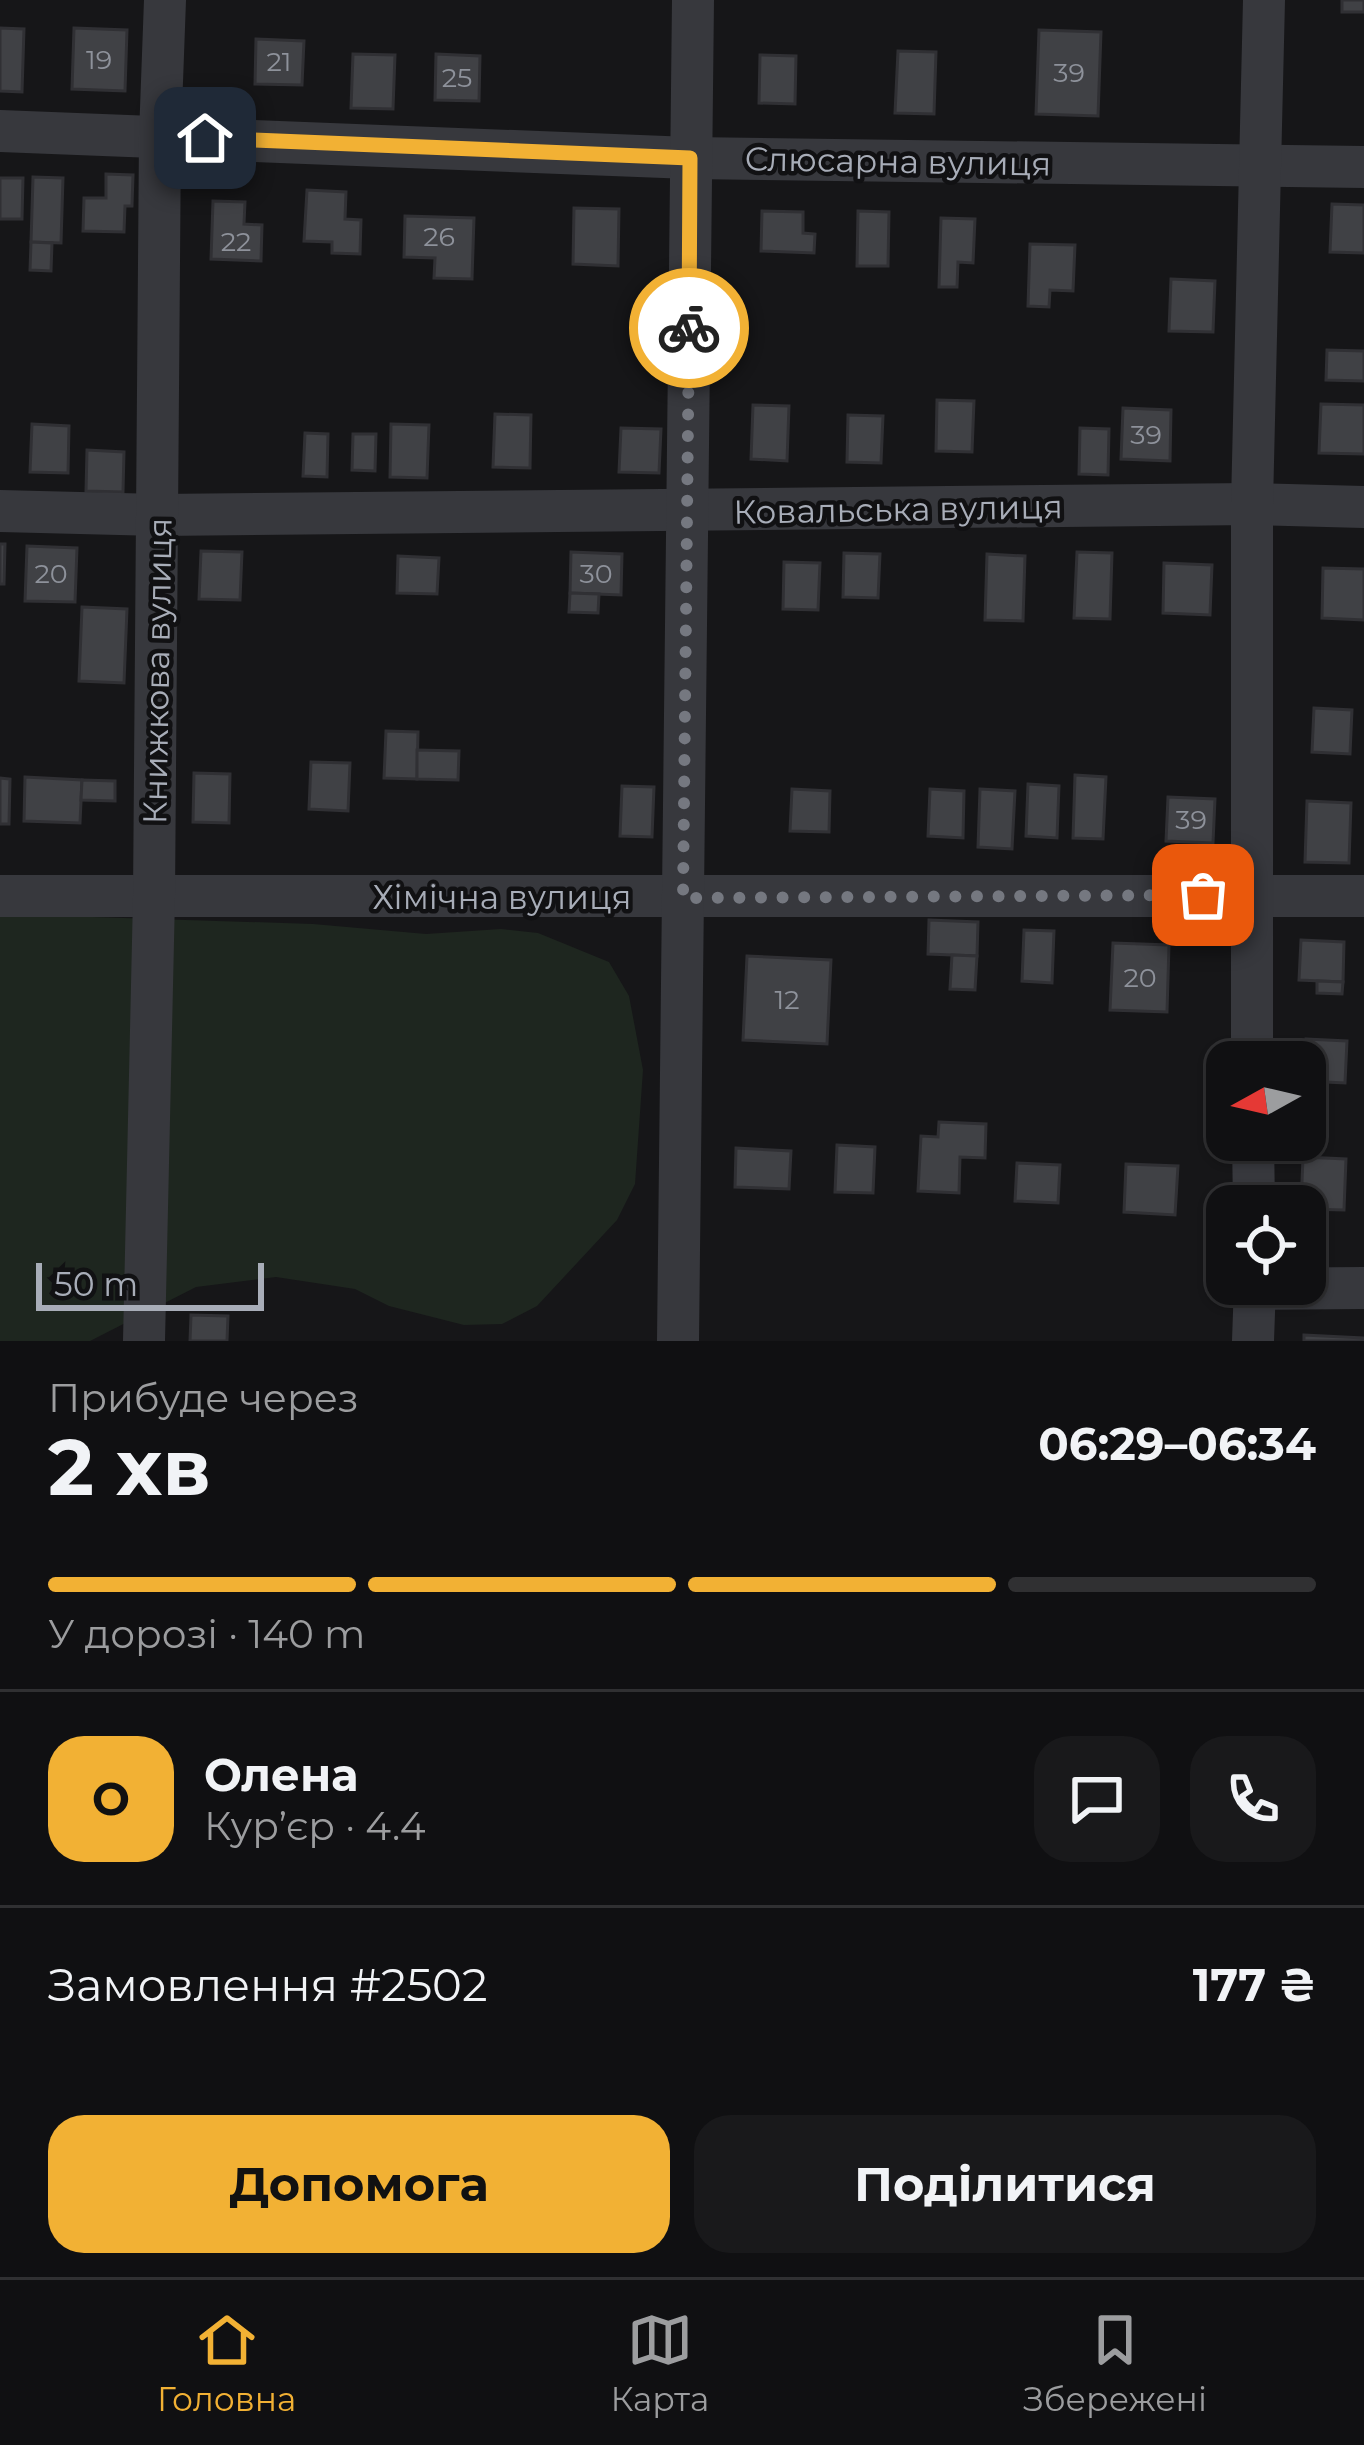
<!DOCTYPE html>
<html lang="uk">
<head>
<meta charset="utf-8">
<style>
  body { margin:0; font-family:Montserrat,sans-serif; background:#19191b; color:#f1f3f6; height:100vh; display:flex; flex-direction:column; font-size:45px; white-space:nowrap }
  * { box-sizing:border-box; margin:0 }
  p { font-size:39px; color:#9c9d9f }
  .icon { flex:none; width:66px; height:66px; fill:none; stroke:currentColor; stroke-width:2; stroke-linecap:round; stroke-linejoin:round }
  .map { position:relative; height:1341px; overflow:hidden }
  .side { display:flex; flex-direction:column; background:#101012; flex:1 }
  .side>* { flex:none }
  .needle { width:78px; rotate:262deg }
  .fabs { position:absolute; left:1206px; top:1041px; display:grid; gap:24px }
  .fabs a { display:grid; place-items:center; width:120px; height:120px; border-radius:24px; background:#101012; box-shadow:0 3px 9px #0004,0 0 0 3px #303032; font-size:60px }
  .scale { position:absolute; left:36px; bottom:30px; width:228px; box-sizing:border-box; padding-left:12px; border:6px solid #a8adb8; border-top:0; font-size:33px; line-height:42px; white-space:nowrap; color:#a8adb8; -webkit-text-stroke:9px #111113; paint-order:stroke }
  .pin { position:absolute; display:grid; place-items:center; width:102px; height:102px; color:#fff; margin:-51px; border-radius:24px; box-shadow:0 6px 18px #0006 }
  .courier { position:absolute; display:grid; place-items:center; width:120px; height:120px; margin:-60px; border:9px solid #f2b134; border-radius:50%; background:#fff; color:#222; box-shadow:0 3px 15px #0007 }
  .head em { font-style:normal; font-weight:700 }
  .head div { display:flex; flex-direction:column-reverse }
  .head { display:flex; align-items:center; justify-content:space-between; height:204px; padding:0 48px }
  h1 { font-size:78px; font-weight:700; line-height:90px }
  .bar { display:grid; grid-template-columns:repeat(4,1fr); gap:18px 12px; align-content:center; height:144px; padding:0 48px }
  .bar i { height:15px; border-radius:9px; background:#303032 }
  .bar .on { background:#f2b134 }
  .bar p { grid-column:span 4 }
  .line { display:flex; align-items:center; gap:30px; padding:0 48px; border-top:3px solid #303032 }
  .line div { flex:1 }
  .round { display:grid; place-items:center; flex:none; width:126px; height:126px; border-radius:36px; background:#19191b }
  .primary-button { display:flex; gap:24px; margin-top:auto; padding:24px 48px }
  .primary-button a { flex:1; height:138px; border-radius:36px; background:#f2b134; color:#111; font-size:48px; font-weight:700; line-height:138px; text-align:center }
  .primary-button a+a { background:#19191b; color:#f1f3f6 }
  .tabs { display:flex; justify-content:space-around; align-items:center; height:168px; border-top:3px solid #303032; background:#101012; font-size:33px; color:#9c9d9f }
  .tabs a { display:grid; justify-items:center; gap:6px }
  .tabs .on { color:#f2b134 }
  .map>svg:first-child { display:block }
  .green { fill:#1e261f }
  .building { fill:#404145; stroke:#303034; stroke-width:3 }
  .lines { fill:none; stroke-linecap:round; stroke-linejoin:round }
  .minor { stroke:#37383d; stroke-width:42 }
  .done { stroke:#757880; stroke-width:12; stroke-dasharray:0 21.6 }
  .route { stroke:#f2b134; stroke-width:15 }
  .labels { text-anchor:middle; stroke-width:9; stroke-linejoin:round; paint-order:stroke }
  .number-label { font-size:27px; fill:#8e929b }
  .street-label { font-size:33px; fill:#a8adb8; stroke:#111113 }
</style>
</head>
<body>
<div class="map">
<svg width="1364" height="1341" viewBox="0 0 1364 1341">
  <rect width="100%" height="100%" fill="#161618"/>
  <path class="green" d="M0,914L313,924L426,934L501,929L538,933L609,962L629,996L643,1070L635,1184L617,1220L537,1306L502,1324L464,1325L389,1306L355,1289L276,1277L196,1287L90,1341H0Z"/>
  <g class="building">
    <rect x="1342" y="0" width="22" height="12"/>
    <path d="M0,28L24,29L22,92L0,91Z"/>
    <path d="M74,28L127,30L125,91L72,89Z"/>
    <path d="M1039,30L1101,32L1098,116L1036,114Z"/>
    <path d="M256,39L304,41L302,85L255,84Z"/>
    <path d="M898,51L936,52L934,114L895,113Z"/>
    <path d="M353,54L395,55L393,109L351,108Z"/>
    <path d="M436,54L480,56L479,101L435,100Z"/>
    <path d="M760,55L796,56L795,104L759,103Z"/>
    <path d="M106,174L133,175L132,206H125L124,232L83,231L84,198H106Z"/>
    <path d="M33,177L63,178L61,243L31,242Z"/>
    <path d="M0,178H23L22,219H0Z"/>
    <path d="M307,190L346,192L345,219L361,220L360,254L332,253V242L304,241Z"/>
    <path d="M213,201L245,202L244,224L262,225L261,261L211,259Z"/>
    <path d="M1332,204L1364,205V253L1330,252Z"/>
    <path d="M574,208L619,209L618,266L573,264Z"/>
    <path d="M762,211L803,212V233L815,234L814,253L761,251Z"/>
    <path d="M858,211L889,212L888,266H857Z"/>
    <path d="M405,216L474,218L472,279L434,278L435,258L404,257Z"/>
    <path d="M941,218L975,219L973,263L958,262L957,287H939Z"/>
    <path d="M31,242L52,243L51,271L30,270Z"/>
    <path d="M1030,244L1075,245L1073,291L1050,290L1049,307L1028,306Z"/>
    <path d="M1171,279L1215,281L1213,332L1169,331Z"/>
    <path d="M1327,350L1364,351V381L1326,380Z"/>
    <path d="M937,400L974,401L972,452L936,451Z"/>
    <path d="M1321,404L1364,405V454L1319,453Z"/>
    <path d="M753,405L789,406L787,461L751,459Z"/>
    <path d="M1123,408L1171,410L1170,461L1121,459Z"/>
    <path d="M495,414L531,415L530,468L493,467Z"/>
    <path d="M848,415L883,416L881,463L847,462Z"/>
    <path d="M32,424L69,426L68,473L30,472Z"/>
    <path d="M391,424L429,425L427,478L390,477Z"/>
    <path d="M621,428L661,429L659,473L619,472Z"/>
    <path d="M1080,428L1109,429L1108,475L1079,474Z"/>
    <path d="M305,433L328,434L327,477L303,476Z"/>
    <path d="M353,434H376L375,471L352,470Z"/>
    <path d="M87,450L124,452L123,492L86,491Z"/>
    <path d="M0,544H5L4,584H0Z"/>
    <path d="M27,546L77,548L75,602L25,601Z"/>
    <path d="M201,551L242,552L240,600L199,599Z"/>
    <path d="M571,552L622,554L621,595L570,593Z"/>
    <path d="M1077,552L1112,553L1110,619L1074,618Z"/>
    <path d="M844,553L880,554L878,598L843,597Z"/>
    <path d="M987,554L1025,556L1023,621L985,620Z"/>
    <path d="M398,556L439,558L437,594L397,593Z"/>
    <path d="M784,562L820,563L818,610L783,609Z"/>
    <path d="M1164,563L1212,565L1210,615L1163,613Z"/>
    <path d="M1323,568L1364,569V620L1322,618Z"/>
    <path d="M570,593L599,594L598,613L569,612Z"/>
    <path d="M82,607L127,609L124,683L79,681Z"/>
    <path d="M1314,708L1352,710L1350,754L1312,752Z"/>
    <path d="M386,731L418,732L417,779L384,778Z"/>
    <path d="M417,750L459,751L458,780L417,779Z"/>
    <path d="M311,762L350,763L348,811L309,809Z"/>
    <path d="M194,773L230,774L229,823L193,822Z"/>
    <path d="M1075,775L1106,777L1103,839L1073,838Z"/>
    <path d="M25,777L82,780L80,823L24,821Z"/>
    <path d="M0,778L10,779L9,824H0Z"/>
    <path d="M82,780L115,781V801L81,800Z"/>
    <path d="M1028,784L1059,786L1057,838L1026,836Z"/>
    <path d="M622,786L654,787L652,837L620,836Z"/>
    <path d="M792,789L830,791L829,832L790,831Z"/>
    <path d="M930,789L964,791L963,838L928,836Z"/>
    <path d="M980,789L1015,791L1012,849L978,847Z"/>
    <path d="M1168,797L1215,799L1213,843L1166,841Z"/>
    <path d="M1307,801L1351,803L1349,863L1305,862Z"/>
    <path d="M929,920L978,922L977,956L928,954Z"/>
    <path d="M1024,930L1054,931L1052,983L1022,981Z"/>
    <path d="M1301,940L1344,942L1343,982L1299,980Z"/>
    <path d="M1113,943L1169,945L1167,1012L1110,1010Z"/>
    <path d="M952,955L977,956L975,990L950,989Z"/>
    <path d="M747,956L831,960L827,1044L743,1040Z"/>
    <path d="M1317,981L1343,982L1342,994L1317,993Z"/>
    <path d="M1306,1039L1347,1041L1345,1083L1305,1081Z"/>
    <path d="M939,1122L986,1124L985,1158L960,1157L959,1193L918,1191L921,1136L938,1137Z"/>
    <path d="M837,1145L875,1147L873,1193L835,1192Z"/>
    <path d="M736,1148L791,1151L789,1189L735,1187Z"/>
    <path d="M1303,1157L1346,1159L1344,1210L1305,1209V1206H1301Z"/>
    <path d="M1017,1163L1060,1165L1058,1203L1015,1201Z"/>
    <path d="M1126,1164L1178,1166L1175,1215L1124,1212Z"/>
    <path d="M191,1315L228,1316L227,1341H190Z"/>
    <path d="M1304,1335L1364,1338V1341H1304Z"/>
  </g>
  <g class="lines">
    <g class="minor">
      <path d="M0,131L690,158L1364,167"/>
      <path d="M0,511L159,515L1252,504L1364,507"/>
      <path d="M0,896H1364"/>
      <path d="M1252,1062V504L1264,0"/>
      <path d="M1253,1140L1254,1206"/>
      <path d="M1255,1289L1364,1288"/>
      <path d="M144,1341L154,897L160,136L165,0"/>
      <path d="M678,1341L693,0"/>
      <path d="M1253,1341L1255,1284"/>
    </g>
  </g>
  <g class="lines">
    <path class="done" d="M689,328L683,898L1203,895"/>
    <path class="route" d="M205,138L690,158L689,328"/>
  </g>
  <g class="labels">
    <g class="number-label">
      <text x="99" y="69">19</text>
      <text x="279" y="71">21</text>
      <text x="1069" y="82">39</text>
      <text x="457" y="87">25</text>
      <text x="439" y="246">26</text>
      <text x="236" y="251">22</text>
      <text x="1146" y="444">39</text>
      <text x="51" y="583">20</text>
      <text x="596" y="583">30</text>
      <text x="1191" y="829">39</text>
      <text x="1140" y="987">20</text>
      <text x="787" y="1009">12</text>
    </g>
    <g class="street-label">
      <text transform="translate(898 161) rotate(1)" y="12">Слюсарна вулиця</text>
      <text transform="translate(898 509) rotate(-1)" y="12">Ковальська вулиця</text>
      <text transform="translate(157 671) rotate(-89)" y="12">Книжкова вулиця</text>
      <text x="502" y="909">Хімічна вулиця</text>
    </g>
  </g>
</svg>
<div class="fabs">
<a><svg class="needle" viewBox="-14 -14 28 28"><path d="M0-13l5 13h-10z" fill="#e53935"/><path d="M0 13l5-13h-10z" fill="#9c9d9f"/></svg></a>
<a><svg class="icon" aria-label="locate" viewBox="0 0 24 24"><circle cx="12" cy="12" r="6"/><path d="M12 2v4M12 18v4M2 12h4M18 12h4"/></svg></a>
</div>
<div class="scale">50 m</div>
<div class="pin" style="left:1203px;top:895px;background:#ea580c"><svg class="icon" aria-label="bag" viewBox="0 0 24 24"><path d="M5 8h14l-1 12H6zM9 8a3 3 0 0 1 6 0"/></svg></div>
<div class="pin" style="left:205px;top:138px;background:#1f2937"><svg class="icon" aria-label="home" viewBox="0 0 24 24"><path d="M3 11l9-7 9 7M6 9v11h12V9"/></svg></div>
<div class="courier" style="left:689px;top:328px"><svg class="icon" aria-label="bike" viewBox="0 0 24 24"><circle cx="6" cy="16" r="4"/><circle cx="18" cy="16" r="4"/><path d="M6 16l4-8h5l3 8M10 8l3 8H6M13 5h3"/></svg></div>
</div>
<section class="side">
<div class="head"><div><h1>2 хв</h1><p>Прибуде через</p></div><em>06:29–06:34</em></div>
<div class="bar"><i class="on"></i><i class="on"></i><i class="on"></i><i></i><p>У дорозі · 140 m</p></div>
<div class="line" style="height:216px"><b class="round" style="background:#f2b134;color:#111">О</b><div><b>Олена</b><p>Кур’єр · 4.4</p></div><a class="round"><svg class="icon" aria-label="chat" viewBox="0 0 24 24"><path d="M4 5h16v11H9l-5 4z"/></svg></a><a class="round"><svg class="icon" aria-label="phone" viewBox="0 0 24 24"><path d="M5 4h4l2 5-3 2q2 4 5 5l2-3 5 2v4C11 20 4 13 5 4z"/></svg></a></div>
<div class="line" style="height:156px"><div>Замовлення #2502</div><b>177 ₴</b></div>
<div class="primary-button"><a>Допомога</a><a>Поділитися</a></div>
</section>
<nav class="tabs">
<a class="on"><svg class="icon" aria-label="home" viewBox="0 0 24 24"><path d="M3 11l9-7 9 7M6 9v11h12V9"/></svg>Головна</a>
<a><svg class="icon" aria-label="map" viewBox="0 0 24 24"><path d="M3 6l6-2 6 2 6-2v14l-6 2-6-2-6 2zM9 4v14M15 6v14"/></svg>Карта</a>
<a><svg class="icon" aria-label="saved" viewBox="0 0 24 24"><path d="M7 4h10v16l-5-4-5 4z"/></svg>Збережені</a>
</nav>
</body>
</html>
